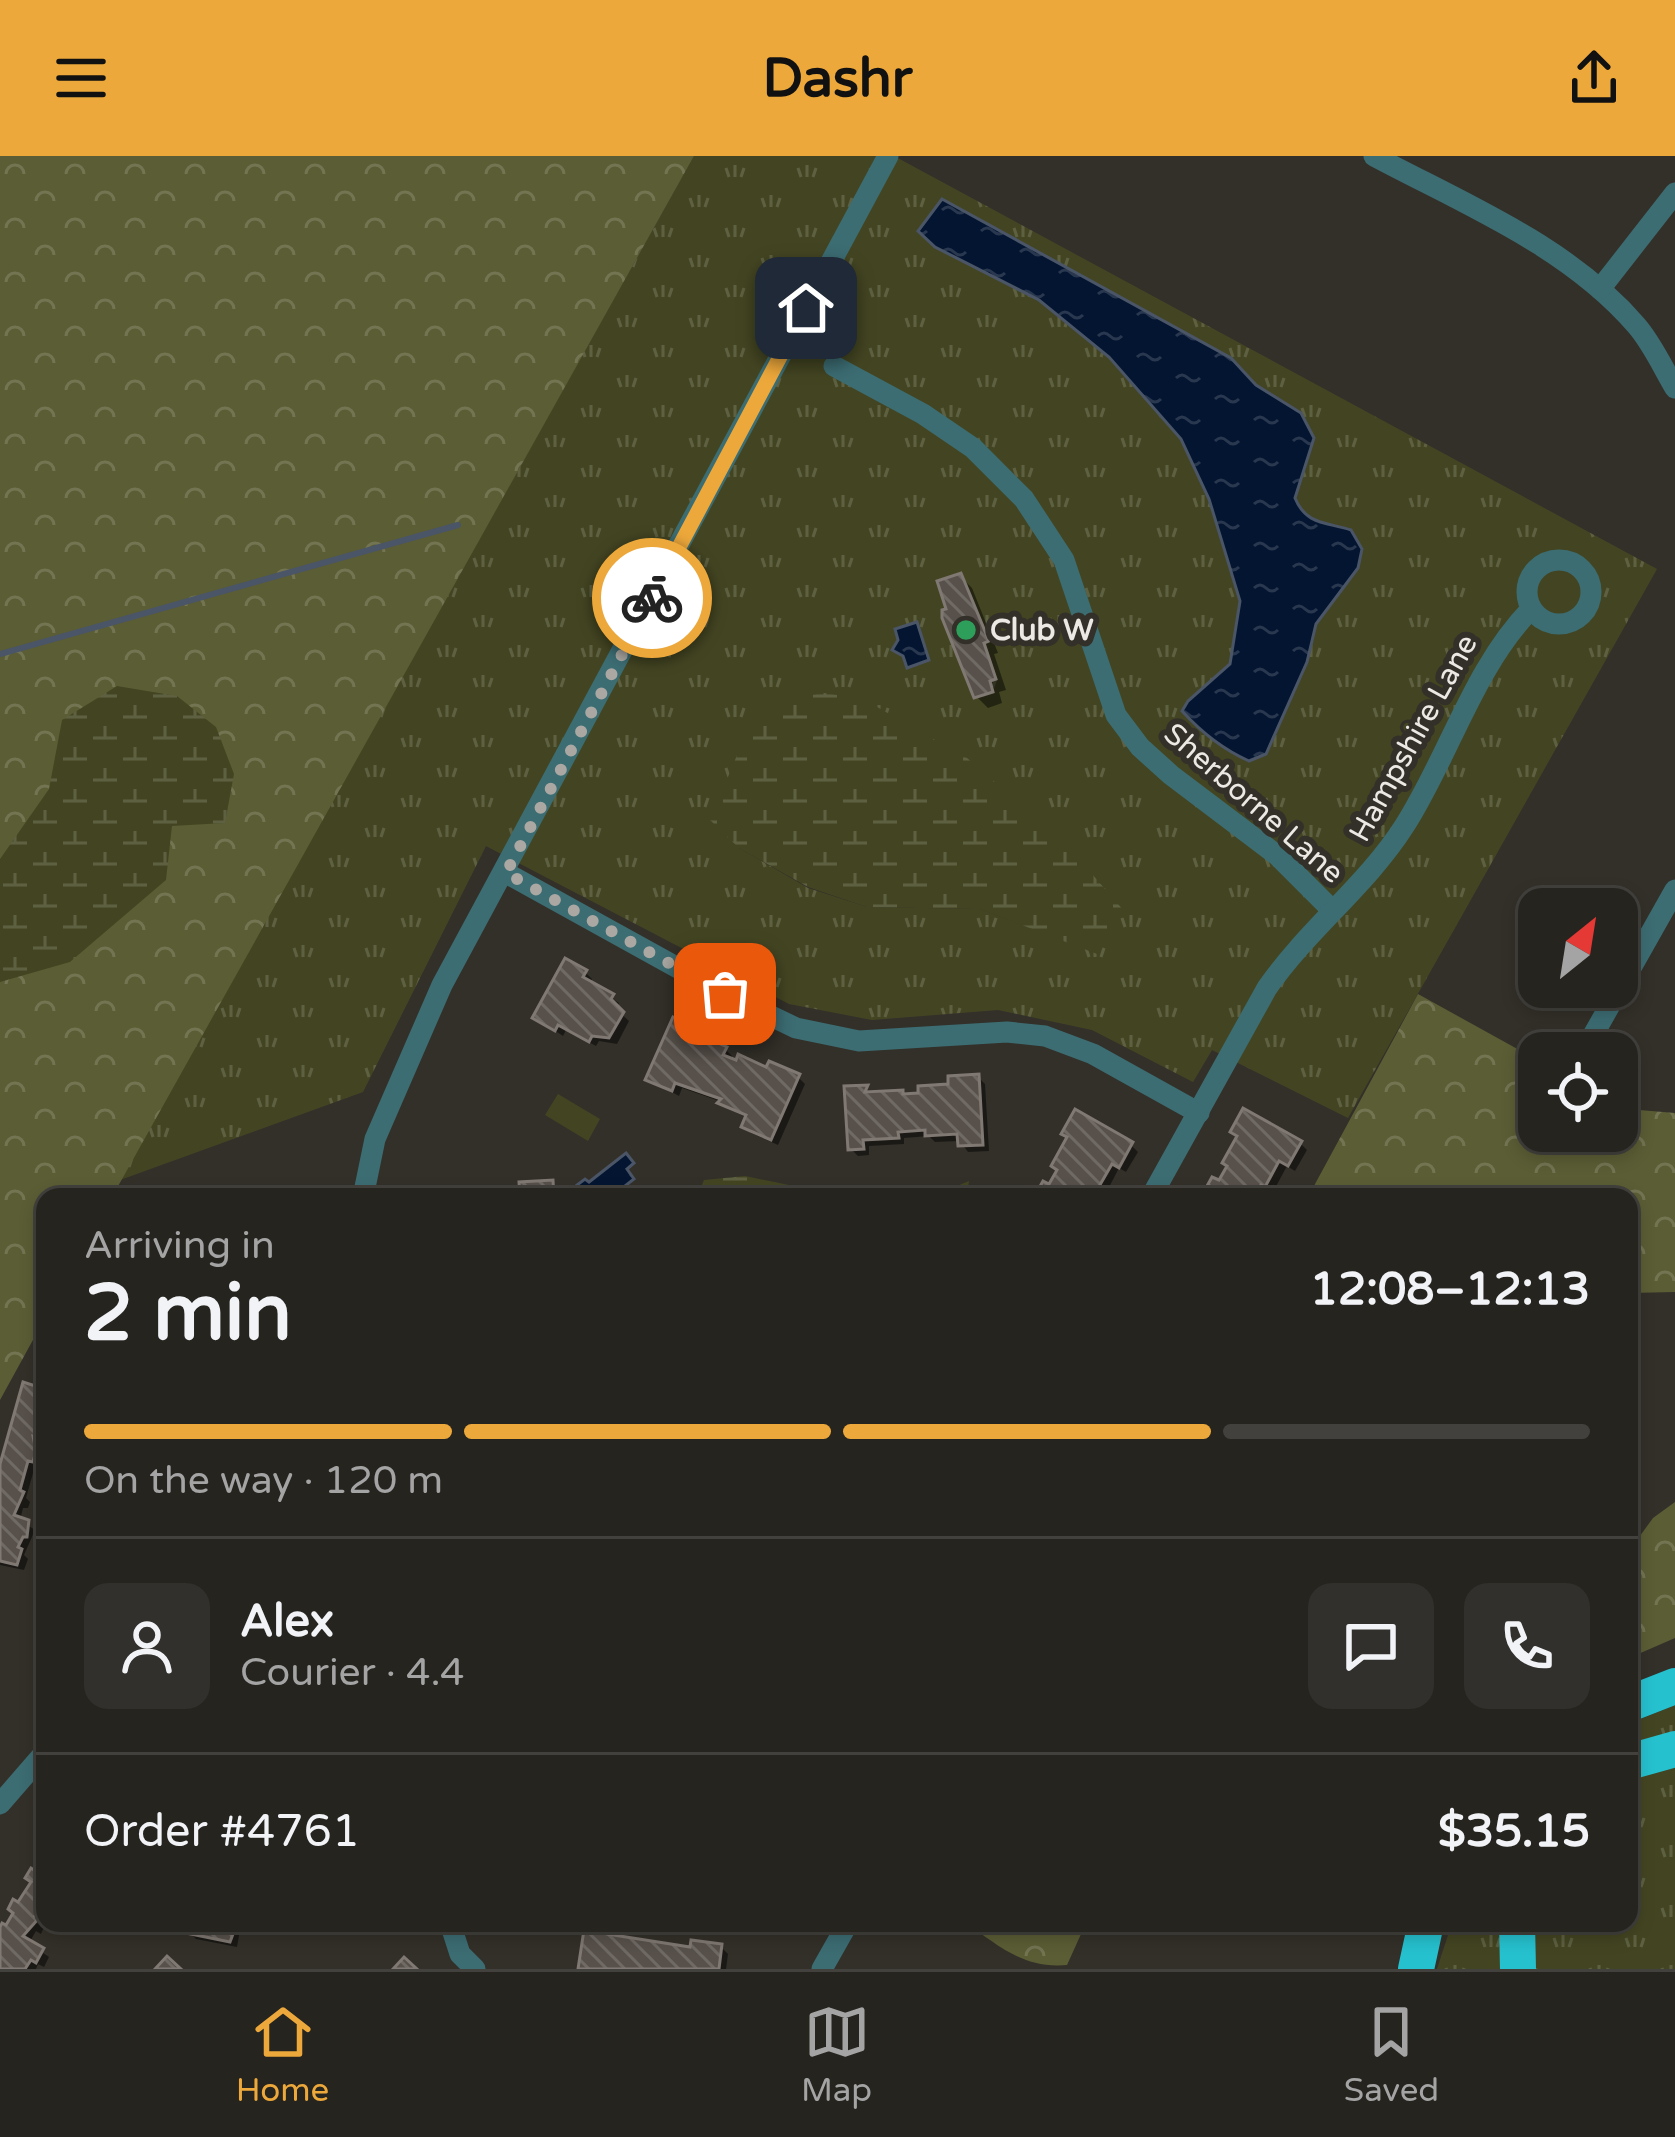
<!DOCTYPE html>
<html lang="en">
<head>
<meta charset="utf-8">
<style>
  body { margin:0; font-family:"Varela Round",sans-serif; background:#32302c; color:#f1f3f6; height:100vh; display:flex; flex-direction:column; font-size:45px; white-space:nowrap }
  * { box-sizing:border-box; margin:0 }
  p { font-size:39px; color:#a4a4a4 }
  .icon { flex:none; width:66px; height:66px; fill:none; stroke:currentColor; stroke-width:2; stroke-linecap:round; stroke-linejoin:round }
  .map { position:relative; flex:1; overflow:hidden }
  .side { position:absolute; left:36px; top:1032px; width:1602px; height:744px; display:flex; flex-direction:column; background:#26241f; border-radius:24px; box-shadow:0 6px 18px #0003,0 0 0 3px #42413d }
  .side>* { flex:none }
  .needle { width:78px; rotate:30deg }
  .controls { position:absolute; left:1518px; top:732px; display:grid; gap:24px }
  .controls a { display:grid; place-items:center; width:120px; height:120px; border-radius:24px; background:#26241f; box-shadow:0 6px 18px #0003,0 0 0 3px #42413d; font-size:60px }
  .pin { position:absolute; display:grid; place-items:center; width:102px; height:102px; color:#fff; margin:-51px; border-radius:24px; box-shadow:0 6px 18px #0006 }
  .courier { position:absolute; display:grid; place-items:center; width:120px; height:120px; margin:-60px; border:9px solid #eda83b; border-radius:50%; background:#fff; color:#222; box-shadow:0 3px 15px #0007 }
  .head em { font-style:normal; font-weight:700 }
  .head div { display:flex; flex-direction:column-reverse }
  .head { display:flex; align-items:center; justify-content:space-between; height:204px; padding:0 48px }
  h1 { font-size:78px; font-weight:700; line-height:90px }
  .bar { display:grid; grid-template-columns:repeat(4,1fr); gap:18px 12px; align-content:center; height:144px; padding:0 48px }
  .bar i { height:15px; border-radius:9px; background:#42413d }
  .bar .selected { background:#eda83b }
  .bar p { grid-column:span 4 }
  .line { display:flex; align-items:center; gap:30px; padding:0 48px; border-top:3px solid #42413d }
  .line div { flex:1 }
  .round { display:grid; place-items:center; flex:none; width:126px; height:126px; border-radius:24px; background:#32302c }
  header { display:flex; justify-content:space-between; align-items:center; height:156px; padding:0 48px; background:#eda83b; color:#111; font-size:54px; font-weight:700 }
  .menu { display:flex; justify-content:space-around; align-items:center; height:168px; border-top:3px solid #42413d; background:#26241f; font-size:33px; color:#a4a4a4 }
  .menu a { display:grid; justify-items:center; gap:6px }
  .menu .selected { color:#eda83b }
  .map>svg:first-child { display:block }
  .grass { fill:url(#grass-tufts); fill-rule:evenodd }
  .forest { fill:url(#forest-crowns) }
  .wetland { fill:url(#wetland-marsh) }
  .pitch { fill:#434522 }
  .water { fill:url(#water-ripples); stroke:#4a5567; stroke-width:3 }
  .shadow { fill:#0007 }
  .lines { fill:none; stroke-linecap:round; stroke-linejoin:round }
  .stream { stroke:#4a5567; stroke-width:6 }
  .building { fill:url(#building-back-hatch); stroke:#807872; stroke-width:3 }
  .street { stroke:#3c6d73; stroke-width:21 }
  .highway { stroke:#26c1cf; stroke-width:36 }
  .done { stroke:#aba8a3; stroke-width:12; stroke-dasharray:0 21.6 }
  .route { stroke:#eda83b; stroke-width:15 }
  .leisure-dot { fill:#2e9e5b; stroke:#333029; stroke-width:4.5 }
  .labels { text-anchor:middle; stroke-width:12; stroke-linejoin:round; paint-order:stroke }
  .poi-label { font-size:30px; font-weight:bold; fill:#ece9e5; stroke:#333029; text-anchor:start }
  .street-label { font-size:30px; fill:#ece9e5; stroke:#333029 }
</style>
</head>
<body>
<header><svg class="icon" aria-label="menu" viewBox="0 0 24 24"><path d="M4 6h16M4 12h16M4 18h16"/></svg>Dashr<svg class="icon" aria-label="share" viewBox="0 0 24 24"><path d="M12 15V3M7 8l5-5 5 5M5 13v7h14v-7"/></svg></header>
<div class="map">
<svg width="1675" height="1813" viewBox="0 0 1675 1813">
  <defs>
    <pattern id="grass-tufts" width="24" height="20" patternUnits="userSpaceOnUse" patternTransform="scale(3)"><rect width="24" height="20" fill="#434522"/><path d="M3 7l-1-3M5 7V3M7 7l1-3M15 17l-1-3M17 17v-4M19 17l1-3" fill="none" stroke="#5e6042"/></pattern>
    <pattern id="forest-crowns" width="20" height="18" patternUnits="userSpaceOnUse" patternTransform="scale(3)"><rect width="20" height="18" fill="#5b5d35"/><path d="M2 6a3 3 0 1 1 6 0M12 15a3 3 0 1 1 6 0" fill="none" stroke="#737452"/></pattern>
    <pattern id="wetland-marsh" width="20" height="14" patternUnits="userSpaceOnUse" patternTransform="scale(3)"><rect width="20" height="14" fill="#434522"/><path d="M1 5h8M5 5V1M11 12h8M15 12V8" fill="none" stroke="#5e6042"/></pattern>
    <pattern id="water-ripples" width="26" height="14" patternUnits="userSpaceOnUse" patternTransform="scale(3)"><rect width="26" height="14" fill="#041531"/><path d="M2 4q2-2 4 0t4 0M15 11q2-2 4 0t4 0" fill="none" stroke="#29374f"/></pattern>
    <pattern id="building-back-hatch" width="6" height="6" patternUnits="userSpaceOnUse" patternTransform="scale(3)"><rect width="6" height="6" fill="#58514b"/><path d="M-1 5l2 2M0 0l6 6M5-1l2 2" fill="none" stroke="#706a65"/></pattern>
  </defs>
  <rect width="100%" height="100%" fill="#333029"/>
  <g class="grass">
    <path d="M694,0H894L1657,413L1348,962L1212,894L1193,926L1092,874L998,854L872,864L789,848L486,690L363,936L120,1024ZM942,44L1231,202L1256,229L1300,257L1314,282L1295,342C1306,369 1326,366 1351,374L1362,393C1355,424 1329,440 1316,468C1307,486 1308,505 1297,523L1188,545L1230,509L1240,446L1209,343L1181,283L1109,201L1039,144L935,91L919,76ZM863,543L1097,797L980,753L867,751L808,732L739,692Z"/>
    <path d="M1675,1549V1813H1437L1452,1767H1629V1568Z"/>
  </g>
  <g class="forest">
    <path d="M0,0H694L112,1041H45V1162L0,1244Z"/>
    <path d="M1418,838L1539,905V975H1617V948L1627,953L1675,957V1136L1629,1137V1041H1308Z"/>
    <path d="M1675,1346V1482L1629,1502V1395L1653,1362Z"/>
    <path d="M966,1767H1086L1067,1809C1023,1813 998,1789 966,1767Z"/>
  </g>
  <g class="wetland">
    <path d="M117,530L177,540L216,571L234,618L225,667L172,670L166,724L70,806L0,826V703L49,633L62,564Z"/>
    <path d="M824,537L863,543L967,602L1067,689L1124,755L1097,798L980,753L867,751L808,731L739,692L710,664L753,561L773,545Z"/>
    <path d="M745,1020L838,1039L909,1029L957,1030L969,1025L967,1041H697L704,1024Z"/>
  </g>
  <path class="pitch" d="M558,938L600,963L588,985L545,959Z"/>
  <g class="water">
    <path d="M942,43L1231,202L1256,229L1301,257L1314,282L1295,342C1306,369 1326,366 1351,374L1362,393L1358,412L1316,468L1307,506L1266,598L1249,605C1222,593 1202,577 1182,555L1188,545L1230,508L1240,445L1209,343L1181,283L1109,201L1039,144L935,91L918,75Z"/>
    <path d="M917,466L929,504L907,512L903,500L892,494L898,484L895,473Z"/>
    <path d="M626,997L634,1007L627,1013L634,1023L611,1041H586L577,1029L585,1023L589,1026Z"/>
  </g>
  <g class="shadow">
    <path d="M960,420L972,432L998,497L994,498L1006,534L999,536L1002,547L988,552L976,540Z"/>
    <path d="M585,816L592,823L590,828L619,847L616,853L629,865L617,888L599,885L596,890L566,874L563,880L536,862Z"/>
    <path d="M696,874L725,893L732,900L730,905L798,921L805,928L778,989L751,977L744,970L748,962L728,953L722,946L682,932L679,940L648,923Z"/>
    <path d="M978,921L985,928L989,995L968,996L960,985L935,986L929,980L904,982V988L869,990V999L858,1000L851,993L847,933L866,932L873,939L906,941Z"/>
    <path d="M1300,987L1307,994L1295,1015L1287,1010L1273,1036L1268,1034L1264,1041H1205L1220,1028Z"/>
    <path d="M1131,989L1138,996L1126,1016L1119,1012L1105,1039L1098,1035L1095,1041H1037Z"/>
    <path d="M551,1027L566,1041H523Z"/>
    <path d="M45,1236V1286L38,1284L42,1304L40,1311L35,1310L26,1342L30,1346L28,1352H23L20,1364L35,1374L24,1399L28,1403L24,1414L0,1409V1318Z"/>
    <path d="M45,1708V1760L41,1768L44,1771L41,1778L36,1775L29,1787L49,1801L44,1811L38,1808L36,1813H0V1791Z"/>
    <path d="M191,1767H245L241,1768L237,1791L196,1783L189,1776Z"/>
    <path d="M783,1767H807L804,1776Z"/>
    <path d="M607,1772L614,1779L693,1794L721,1791L728,1798L726,1813H581Z"/>
  </g>
  <g class="lines">
    <path class="stream" d="M0,498L458,369"/>
  </g>
  <g class="building">
    <path d="M961,417L989,485L984,487L996,523L990,525L993,536L974,542L942,462V454L946,453L937,425Z"/>
    <path d="M565,802L587,814L583,821L614,838L611,843L624,856L609,882L592,880L589,886L558,869L555,875L532,862Z"/>
    <path d="M673,861L698,872L696,877L727,891L723,899L736,904L738,898L766,911L769,905L800,918L771,984L741,971L746,959L717,947L721,943L675,927L672,935L645,924Z"/>
    <path d="M979,918L983,989L958,990L957,978L925,980V974L898,976L899,982L863,984L864,993L848,994L844,930L868,929L865,936L903,934V938L918,937V930L948,928V920Z"/>
    <path d="M1243,952L1302,985L1288,1010L1279,1005L1265,1031L1261,1029L1254,1041H1201L1212,1021L1219,1024L1227,1010L1222,1007L1237,980L1230,976Z"/>
    <path d="M1075,953L1133,986L1119,1012L1112,1008L1097,1034L1091,1031L1085,1041H1034L1043,1025L1049,1028L1057,1014L1051,1010L1067,981L1061,978Z"/>
    <path d="M553,1024L554,1041H520L519,1026Z"/>
    <path d="M23,1226L45,1233V1282L33,1280L36,1295L33,1306L28,1305L20,1334L24,1336L14,1359L29,1364L27,1381H23L18,1391L22,1393L17,1409L0,1405V1308Z"/>
    <path d="M45,1703V1742L35,1760L39,1762L23,1780L44,1792L36,1807L31,1804L25,1813H0V1771L2,1767L6,1769L13,1757L8,1753L13,1743L18,1746L31,1726L25,1722L31,1712L37,1716Z"/>
    <path d="M188,1767H234L236,1770L230,1786L186,1777Z"/>
    <path d="M585,1767L608,1769L607,1778L690,1791L691,1784L722,1788L719,1813H578Z"/>
    <path d="M167,1800L181,1813H155Z"/>
    <path d="M404,1801L417,1813H393Z"/>
  </g>
  <g class="lines">
    <g class="street">
      <path d="M1374,0C1464,48 1568,90 1636,169C1652,187 1663,212 1675,232"/>
      <path d="M1600,133L1675,37"/>
      <path d="M834,210L923,258L973,292L1024,343L1064,404L1116,559L1140,591L1171,619L1278,700L1332,754"/>
      <circle cx="1559" cy="436" r="32"/>
      <path d="M506,717L725,838L796,872L859,885L1007,876L1045,880L1093,898L1199,957"/>
      <path d="M1583,897L1675,734"/>
      <path d="M363,1041L375,983L442,829L888,0"/>
      <path d="M1151,1041L1267,832C1308,773 1367,729 1405,669C1450,598 1473,513 1531,453"/>
      <path d="M0,1648L45,1596"/>
      <path d="M450,1767L460,1798L475,1813"/>
      <path d="M822,1813L848,1767"/>
    </g>
    <g class="highway">
      <path d="M1629,1548L1675,1530"/>
      <path d="M1629,1606L1675,1593"/>
      <path d="M1517,1767L1518,1813"/>
      <path d="M1416,1813L1426,1767"/>
    </g>
  </g>
  <g class="lines">
    <path class="done" d="M652,442L506,717L725,838"/>
    <path class="route" d="M652,442L806,152"/>
  </g>
  <circle class="leisure-dot" cx="966" cy="474" r="12"/>
  <g class="labels">
    <g class="poi-label">
      <text x="990" y="484">Club W</text>
    </g>
    <g class="street-label">
      <text transform="translate(1413 582) rotate(-61)" y="10">Hampshire Lane</text>
      <text transform="translate(1254 647) rotate(41)" y="10">Sherborne Lane</text>
    </g>
  </g>
</svg>
<div class="controls">
<a><svg class="needle" viewBox="-14 -14 28 28"><path d="M0-13l5 13h-10z" fill="#e53935"/><path d="M0 13l5-13h-10z" fill="#a4a4a4"/></svg></a>
<a><svg class="icon" aria-label="locate" viewBox="0 0 24 24"><circle cx="12" cy="12" r="6"/><path d="M12 2v4M12 18v4M2 12h4M18 12h4"/></svg></a>
</div>
<div class="pin" style="left:725px;top:838px;background:#ea580c"><svg class="icon" aria-label="bag" viewBox="0 0 24 24"><path d="M5 8h14l-1 12H6zM9 8a3 3 0 0 1 6 0"/></svg></div>
<div class="pin" style="left:806px;top:152px;background:#1f2937"><svg class="icon" aria-label="home" viewBox="0 0 24 24"><path d="M3 11l9-7 9 7M6 9v11h12V9"/></svg></div>
<div class="courier" style="left:652px;top:442px"><svg class="icon" aria-label="bike" viewBox="0 0 24 24"><circle cx="6" cy="16" r="4"/><circle cx="18" cy="16" r="4"/><path d="M6 16l4-8h5l3 8M10 8l3 8H6M13 5h3"/></svg></div>
<section class="side">
<div class="head"><div><h1>2 min</h1><p>Arriving in</p></div><em>12:08–12:13</em></div>
<div class="bar"><i class="selected"></i><i class="selected"></i><i class="selected"></i><i></i><p>On the way · 120 m</p></div>
<div class="line" style="height:216px"><a class="round"><svg class="icon" aria-label="person" viewBox="0 0 24 24"><circle cx="12" cy="8" r="4"/><path d="M4 21q1-7 8-7t8 7"/></svg></a><div><b>Alex</b><p>Courier · 4.4</p></div><a class="round"><svg class="icon" aria-label="chat" viewBox="0 0 24 24"><path d="M4 5h16v11H9l-5 4z"/></svg></a><a class="round"><svg class="icon" aria-label="phone" viewBox="0 0 24 24"><path d="M5 4h4l2 5-3 2q2 4 5 5l2-3 5 2v4C11 20 4 13 5 4z"/></svg></a></div>
<div class="line" style="height:156px"><div>Order #4761</div><b>$35.15</b></div>
</section>
</div>
<nav class="menu">
<a class="selected"><svg class="icon" aria-label="home" viewBox="0 0 24 24"><path d="M3 11l9-7 9 7M6 9v11h12V9"/></svg>Home</a>
<a><svg class="icon" aria-label="map" viewBox="0 0 24 24"><path d="M3 6l6-2 6 2 6-2v14l-6 2-6-2-6 2zM9 4v14M15 6v14"/></svg>Map</a>
<a><svg class="icon" aria-label="saved" viewBox="0 0 24 24"><path d="M7 4h10v16l-5-4-5 4z"/></svg>Saved</a>
</nav>
</body>
</html>
